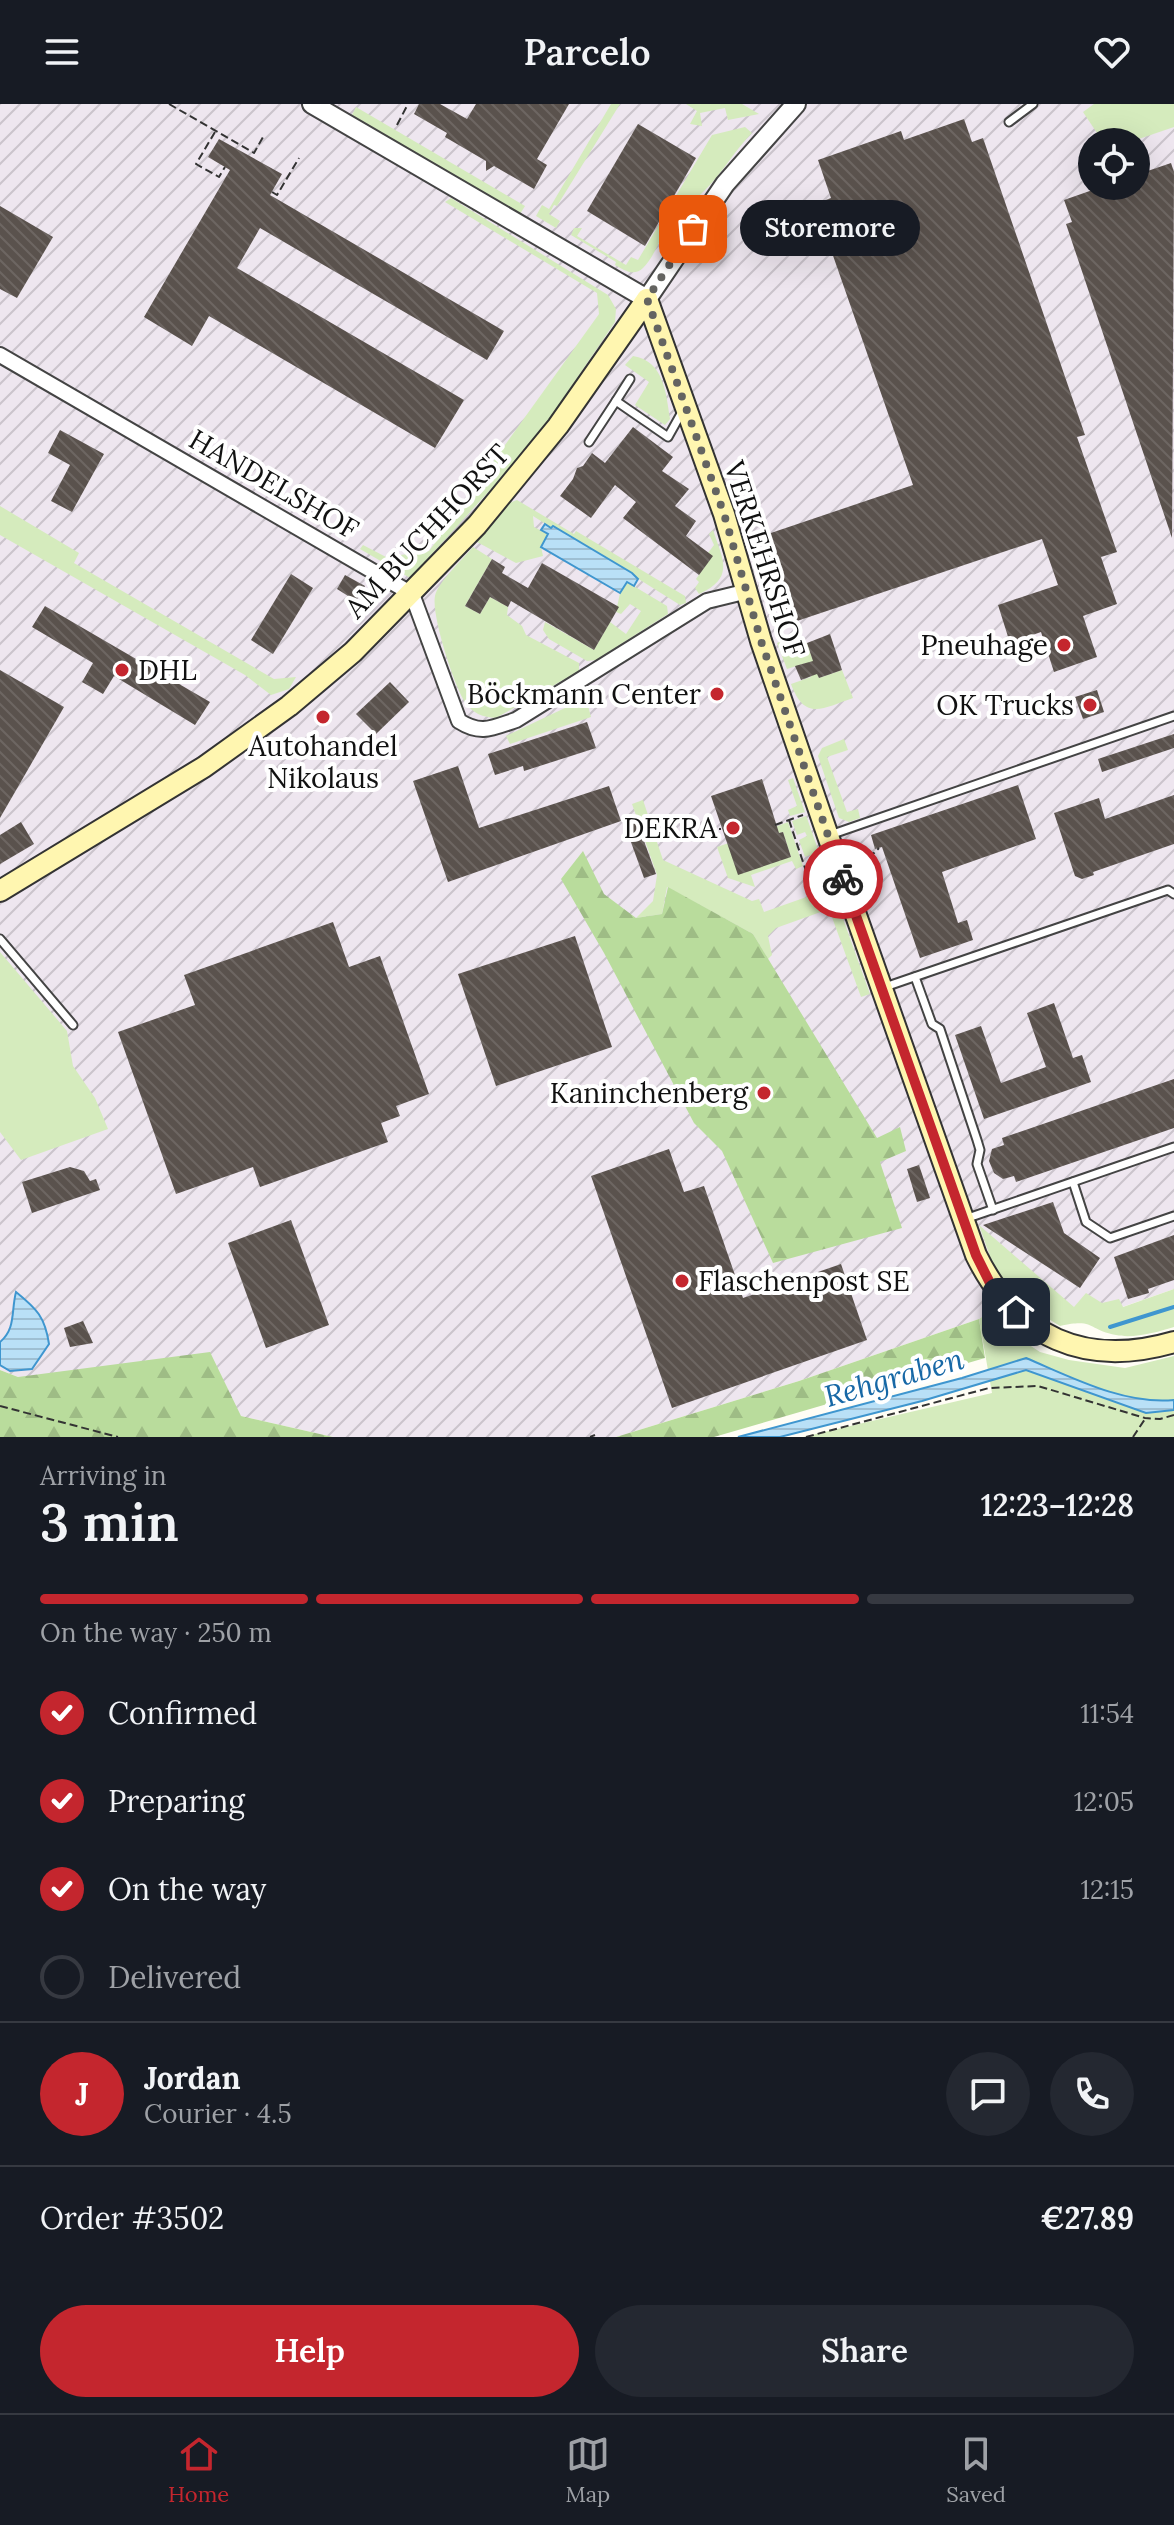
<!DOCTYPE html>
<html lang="en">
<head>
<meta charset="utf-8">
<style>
  body { margin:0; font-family:Lora,serif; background:#242831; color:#f1f3f6; height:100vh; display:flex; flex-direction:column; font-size:30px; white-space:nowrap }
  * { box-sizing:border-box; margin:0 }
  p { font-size:26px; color:#9ea1a6 }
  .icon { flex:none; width:44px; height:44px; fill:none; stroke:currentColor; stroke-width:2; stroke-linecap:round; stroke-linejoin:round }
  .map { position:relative; height:1333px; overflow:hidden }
  .drawer { display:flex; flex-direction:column; background:#171b24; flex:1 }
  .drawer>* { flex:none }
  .tools { position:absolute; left:1078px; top:24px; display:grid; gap:16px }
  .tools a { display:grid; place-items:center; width:72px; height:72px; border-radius:50%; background:#171b24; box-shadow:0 8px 32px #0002; font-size:40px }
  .pin { position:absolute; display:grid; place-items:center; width:68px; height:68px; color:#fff; margin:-34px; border-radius:16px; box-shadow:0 4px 12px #0006 }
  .courier { position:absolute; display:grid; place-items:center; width:80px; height:80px; margin:-40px; border:6px solid #c4262e; border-radius:50%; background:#fff; color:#222; box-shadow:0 2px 10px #0007 }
  .bubble { position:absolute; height:56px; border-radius:28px; background:#171b24; box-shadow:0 8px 32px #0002; font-size:26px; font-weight:600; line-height:56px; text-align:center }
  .summary em { font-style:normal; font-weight:600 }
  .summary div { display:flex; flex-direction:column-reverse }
  .summary { display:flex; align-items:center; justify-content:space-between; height:136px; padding:0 40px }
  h1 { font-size:52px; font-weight:600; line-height:60px }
  .bar { display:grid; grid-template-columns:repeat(4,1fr); gap:12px 8px; align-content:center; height:96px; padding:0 40px }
  .bar i { height:10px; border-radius:6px; background:#363941 }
  .bar .on { background:#c4262e }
  .bar p { grid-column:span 4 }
  .line { display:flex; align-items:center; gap:20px; padding:0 40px; border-top:2px solid #363941 }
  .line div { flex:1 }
  .round { display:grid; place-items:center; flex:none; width:84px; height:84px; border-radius:42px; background:#242831 }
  ol { padding:0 40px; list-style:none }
  li { display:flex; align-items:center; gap:24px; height:88px }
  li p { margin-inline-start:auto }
  li .icon { padding:8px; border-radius:50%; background:#c4262e; color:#fff; stroke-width:4 }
  li:last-child { color:#9ea1a6 }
  li i { width:44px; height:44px; border:4px solid #363941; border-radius:50% }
  .primary-button { display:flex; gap:16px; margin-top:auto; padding:16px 40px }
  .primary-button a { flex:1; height:92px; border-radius:48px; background:#c4262e; color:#fff; font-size:32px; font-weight:600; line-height:92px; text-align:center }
  .primary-button a+a { background:#242831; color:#f1f3f6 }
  header { display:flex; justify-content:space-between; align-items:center; height:104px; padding:0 40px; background:#171b24; font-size:36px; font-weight:600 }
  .tabs { display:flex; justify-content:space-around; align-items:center; height:112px; border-top:2px solid #363941; background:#171b24; font-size:22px; color:#9ea1a6 }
  .tabs a { display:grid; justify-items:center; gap:4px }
  .tabs .on { color:#c4262e }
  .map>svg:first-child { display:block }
  .industrial { fill:url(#industrial-furrows); fill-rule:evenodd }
  .grass { fill:#d5ebbd }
  .forest { fill:url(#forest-firs) }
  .water { fill:url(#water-rules); stroke:#3f96cf; stroke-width:2 }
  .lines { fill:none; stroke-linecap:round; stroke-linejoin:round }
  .stream { stroke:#3f96cf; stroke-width:4 }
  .building { fill:url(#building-back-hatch) }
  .service-casing { stroke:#444; stroke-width:11 }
  .minor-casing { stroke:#444; stroke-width:18 }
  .tertiary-casing { stroke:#444; stroke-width:22 }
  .secondary-casing { stroke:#333; stroke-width:24 }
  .path { stroke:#333; stroke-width:2; stroke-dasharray:8 4; stroke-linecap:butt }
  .service { stroke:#fff; stroke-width:7 }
  .minor { stroke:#fff; stroke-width:14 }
  .tertiary { stroke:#fff; stroke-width:18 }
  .secondary { stroke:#fff6b0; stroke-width:20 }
  .done { stroke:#646461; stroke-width:8; stroke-dasharray:0 14.4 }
  .route { stroke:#c4262e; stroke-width:10 }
  .poi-dot { fill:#c4262e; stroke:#fff; stroke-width:3 }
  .labels { text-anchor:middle; stroke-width:8; stroke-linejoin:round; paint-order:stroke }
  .street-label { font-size:28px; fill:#111; stroke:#fff }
  .poi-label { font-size:28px; fill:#111; stroke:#fff; text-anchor:end }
  .water-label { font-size:30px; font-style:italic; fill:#1768a6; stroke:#fff }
</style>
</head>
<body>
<header><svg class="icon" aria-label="menu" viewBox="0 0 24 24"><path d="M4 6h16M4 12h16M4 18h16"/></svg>Parcelo<svg class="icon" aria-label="heart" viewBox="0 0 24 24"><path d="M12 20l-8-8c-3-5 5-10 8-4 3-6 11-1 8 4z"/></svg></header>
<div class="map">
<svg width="1174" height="1333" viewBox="0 0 1174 1333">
  <defs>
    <pattern id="industrial-furrows" width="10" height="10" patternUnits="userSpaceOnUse" patternTransform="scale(2)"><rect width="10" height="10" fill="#eee6ef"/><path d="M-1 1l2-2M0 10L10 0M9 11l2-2" fill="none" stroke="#cbc4cc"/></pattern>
    <pattern id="forest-firs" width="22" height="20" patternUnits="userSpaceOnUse" patternTransform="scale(2)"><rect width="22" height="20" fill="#b9dc9c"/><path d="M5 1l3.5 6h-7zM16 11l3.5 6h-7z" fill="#9ebc85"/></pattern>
    <pattern id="water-rules" width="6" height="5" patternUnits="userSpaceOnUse" patternTransform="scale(2)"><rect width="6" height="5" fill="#b9e0f7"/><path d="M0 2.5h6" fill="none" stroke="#9ebfd3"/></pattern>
    <pattern id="building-back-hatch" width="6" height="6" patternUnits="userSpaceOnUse" patternTransform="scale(2)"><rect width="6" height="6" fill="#5a524d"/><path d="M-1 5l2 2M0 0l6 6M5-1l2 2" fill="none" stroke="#6d6662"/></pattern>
  </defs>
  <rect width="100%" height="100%" fill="#fffdf5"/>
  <path class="industrial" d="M0,0H1174V1185L1082,1217L988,1209L979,1215L799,1277L616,1333H333L241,1312L18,1273L0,1266ZM1092,38H1136V82H1092Z"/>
  <g class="grass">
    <path d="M611,0H620L557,102L554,101L549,110L560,117L556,124L536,112L542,101L549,105Z"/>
    <path d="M686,0H742L759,10L728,16L725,4L700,9L702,22L690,20L697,7Z"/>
    <path d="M1094,0H1174V23L1130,38H1103L1083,8Z"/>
    <path d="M356,3L525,102L520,110L352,11Z"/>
    <path d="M745,23L752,29C736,45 724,66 709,82C696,96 681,107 669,122C659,135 655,152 643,164C634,173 624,166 615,161L616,158L571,131L574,124H582L577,132L626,161L631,153L638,156L712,31Z"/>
    <path d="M451,94L608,191L616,205L615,218L533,339L410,474L360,445L363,441L386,453L429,447L599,210L597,189L445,98Z"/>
    <path d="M633,252C664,257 666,289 670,315L665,321L635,301L649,278L625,261Z"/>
    <path d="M517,396L574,430L576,427L685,492L686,499L680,501L554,422L552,424L533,412L534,423L548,430L541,443L543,452L516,459L477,438L509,399Z"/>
    <path d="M0,402L79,449L74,459L274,575L296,573L289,585L271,591L245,571L0,431Z"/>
    <path d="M713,426C723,456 735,474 699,490L695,484L699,478L696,475L712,452L708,449L714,441L709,430Z"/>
    <path d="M473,443L492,455L465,502L480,510L490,493L508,503L507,511L522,522L526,531L579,559V567L496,614C483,613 473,610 465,598C454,582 431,510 435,492C438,478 463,455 473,443Z"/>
    <path d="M627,478L667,502L668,510L596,556L587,557L549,535L543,526L545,518L594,546L610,518L626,530L641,507L630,500L621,510L616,508L620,489Z"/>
    <path d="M782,537L785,546L807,539L819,574L842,566L853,594C823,604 805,618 791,580L811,573L806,559L787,565L777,539Z"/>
    <path d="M586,594L591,613L510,640L506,632Z"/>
    <path d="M844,635L848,646L827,653L847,708L858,705L860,714L849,718L839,714L818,652L822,644Z"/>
    <path d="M793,674L822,757L814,759L810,751L805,753L799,736L807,732L805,728L797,731L792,717L806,712L805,708L790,712L788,706L797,702L788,676Z"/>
    <path d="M643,696L663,756L752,797L759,795L764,808L832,784L870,890L861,893L829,805L776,824L768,832L772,851L768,855L753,830L667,783L662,810L636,814L653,797L657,771L632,700Z"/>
    <path d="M788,718L803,762L796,765L792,757L751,771L755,783L728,774L717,743L752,731L791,753L783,728L772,731L775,723Z"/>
    <path d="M0,848L67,927L73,962L95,994L108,1025L21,1056L0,1028Z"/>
    <path d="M979,1121L1074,1203L1086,1189L1102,1199L1119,1195L1123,1203L1174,1185V1223C1158,1228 1133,1235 1116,1231C1087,1226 1096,1214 1060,1222L1021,1198L994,1164Z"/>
    <path d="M988,1209L1014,1231L1040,1248L1069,1256L1125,1264L1174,1252V1333H803L992,1289L979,1215Z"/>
  </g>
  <g class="forest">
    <path d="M583,747L604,790L636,814L662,810L668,783L753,830L877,1034L900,1023L906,1047L880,1058L902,1124L773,1159L722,1047L694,1019L604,849L561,775Z"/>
    <path d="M979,1215L985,1254L714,1333H616L799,1277Z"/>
    <path d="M210,1248L241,1312L333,1333H0V1266L18,1273Z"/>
  </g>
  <g class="water">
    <path d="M545,420L551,424L553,422L632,469L638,475L634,482L627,478L620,489L541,443L548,430L541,426Z"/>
    <path d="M16,1188C37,1205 45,1213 49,1240L32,1265L10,1267L0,1261V1238C16,1225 11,1207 16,1188Z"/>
    <path d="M1026,1254C1071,1273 1124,1301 1174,1296V1306L1146,1309L1026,1266L922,1297L780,1333H738L962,1274Z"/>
  </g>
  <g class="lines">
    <path class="stream" d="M1110,1223L1174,1203"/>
  </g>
  <g class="building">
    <path d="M419,0H440L467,15L476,0H569L537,55L547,61L534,85L494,62L486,67V57L445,33L447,29L414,10Z"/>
    <path d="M964,15L972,38L983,34L1085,331L1077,333L1117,448L1101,453L1117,500L1083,512L1097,553L1054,568L1041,528L1010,539L998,501L1058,481L1042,435L791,519L762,432L913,381L815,100L831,94L818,56L901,27L904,36Z"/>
    <path d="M638,20L696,54L645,142L587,107Z"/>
    <path d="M219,35L282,70L270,91L504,227L487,256L260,124L237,164L464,296L435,344L209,212L192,242L144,213L230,66L208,53Z"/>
    <path d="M1171,59L1174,68L1172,434L1066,120L1072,118L1064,96L1104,82H1136V71Z"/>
    <path d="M0,102L53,133L17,194L0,185Z"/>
    <path d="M633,323L673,353L662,367L689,385L675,402L696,417L686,432L713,452L699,471L623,414L636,398L615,381L591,414L560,392L573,375L577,364L583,362L592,349L605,359Z"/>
    <path d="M60,326L104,350L72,408L51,397L70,361L48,349Z"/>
    <path d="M492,455L505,463L502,469L528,484L542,459L619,503L594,546L511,497L508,503L490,493L480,510L465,502Z"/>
    <path d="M291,470L313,484L273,550L251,536Z"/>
    <path d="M345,471L365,482L356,497L337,485Z"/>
    <path d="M45,502L210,598L195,621L114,572L103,590L82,578L93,559L32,523Z"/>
    <path d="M830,530L842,566L819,574L817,570L801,576L795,562L813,557L807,539Z"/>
    <path d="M0,566L64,603L0,714Z"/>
    <path d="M390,578L409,598L376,630L356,610Z"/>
    <path d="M1097,586L1104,608L1083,615L1075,593Z"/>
    <path d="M587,618L596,644L524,667L523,662L495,671L488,650Z"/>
    <path d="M1174,630V644L1102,668L1098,655Z"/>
    <path d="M458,662L479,724L609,682L621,717L448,778L413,677Z"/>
    <path d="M762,675L779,729L783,728L791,753L738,771L711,692Z"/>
    <path d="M1018,681L1036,735L942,768L958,819L967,816L973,836L920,854L882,743L875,745L871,731Z"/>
    <path d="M1174,691V740L1093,768L1094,771L1082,775L1075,772L1054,709L1099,694L1105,715Z"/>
    <path d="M636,715L656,770L644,774L624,719Z"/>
    <path d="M21,718L34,740L0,760V731Z"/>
    <path d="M333,818L349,863L380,852L429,990L396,1002L400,1012L381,1019L388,1038L260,1083L253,1063L176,1090L118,928L195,901L184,871Z"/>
    <path d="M575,832L612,943L496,982L458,870Z"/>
    <path d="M1054,899L1073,954L1082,951L1091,978L984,1015L955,931L981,922L1001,979L1046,963L1027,909Z"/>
    <path d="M1174,975V1024L1016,1078L1014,1072L1003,1075L994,1069L989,1057L992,1045L1004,1041L1002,1034Z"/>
    <path d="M669,1045L684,1088L704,1082L743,1194L841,1160L867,1236L672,1304L591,1072Z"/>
    <path d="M919,1061L930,1094L917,1098L907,1065Z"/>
    <path d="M70,1063L84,1067L90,1077L96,1075L100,1086L32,1109L22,1078Z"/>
    <path d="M1053,1098L1064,1129L1100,1154L1080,1184L983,1121Z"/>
    <path d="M291,1116L329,1221L266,1244L228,1139Z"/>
    <path d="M1174,1131V1176L1148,1185L1149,1189L1128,1195L1114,1153Z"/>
    <path d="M83,1217L93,1239L70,1243L64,1224Z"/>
  </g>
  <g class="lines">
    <g class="service-casing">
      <g id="service">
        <path d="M1009,18L1033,0"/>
        <path d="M630,275L616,297L668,333L682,308"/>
        <path d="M589,338L616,297"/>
        <path d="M830,731L1174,612"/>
        <path d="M0,835L73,921"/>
        <path d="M915,873L932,920L940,925L977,1036L980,1046L977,1060L993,1106"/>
        <path d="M882,884L1168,786L1174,790"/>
        <path d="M1073,1078L1086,1118L1110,1134L1174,1112"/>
        <path d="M965,1115L1174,1043"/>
      </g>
    </g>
    <g class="minor-casing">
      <path id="minor" d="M0,251L412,490L459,617C481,631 492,624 516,616L707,497L748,487"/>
    </g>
    <g class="tertiary-casing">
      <path id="tertiary" d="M312,0L647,195L725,80L796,0"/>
    </g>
    <g class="secondary-casing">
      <g id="secondary">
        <path d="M647,195L724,410L761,537L828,732L976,1151C1017,1234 1085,1264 1174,1238"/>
        <path d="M0,787L204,663L289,602L353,548L477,421L558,322L647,195"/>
      </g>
    </g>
    <g class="path">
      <path d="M169,0L254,49L263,33"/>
      <path d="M397,21L408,0"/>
      <path d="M215,28L196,60L219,73L225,63"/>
      <path d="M272,88L277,91L299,54"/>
      <path d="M789,716L807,770"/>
      <path d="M775,721L803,711"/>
      <path d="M719,725H721"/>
      <path d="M856,756L874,749L879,744"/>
      <path d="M0,1302L118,1333"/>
      <path d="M590,1333L595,1331"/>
      <path d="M806,1333L989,1284L1038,1282L1145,1314L1160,1315L1174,1311"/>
      <path d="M1133,1333L1145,1315"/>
    </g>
    <use href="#service" class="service"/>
    <use href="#minor" class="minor"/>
    <use href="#tertiary" class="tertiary"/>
    <use href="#secondary" class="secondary"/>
  </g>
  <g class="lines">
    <path class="done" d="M693,125L647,195L724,410L761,537L843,775"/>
    <path class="route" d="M843,775L976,1151L991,1181L1016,1208"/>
  </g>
  <g class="poi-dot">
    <circle cx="1064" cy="541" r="8"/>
    <circle cx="122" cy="566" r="8"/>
    <circle cx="717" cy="590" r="8"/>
    <circle cx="1090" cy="601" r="8"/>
    <circle cx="323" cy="613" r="8"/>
    <circle cx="733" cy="724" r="8"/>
    <circle cx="764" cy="989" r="8"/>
    <circle cx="682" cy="1177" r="8"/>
  </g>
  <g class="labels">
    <g class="street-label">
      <text transform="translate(274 380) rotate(30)" y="10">HANDELSHOF</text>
      <text transform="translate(427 427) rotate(-47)" y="10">AM BUCHHORST</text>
      <text transform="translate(765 455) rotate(72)" y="10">VERKEHRSHOF</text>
    </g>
    <g class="poi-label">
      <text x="1048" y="551">Pneuhage</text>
      <text x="138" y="576" text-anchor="start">DHL</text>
      <text x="701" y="600">Böckmann Center</text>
      <text x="1074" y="611">OK Trucks</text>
      <text x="323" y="652" text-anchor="middle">Autohandel<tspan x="323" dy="32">Nikolaus</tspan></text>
      <text x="717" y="734">DEKRA</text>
      <text x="748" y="999">Kaninchenberg</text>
      <text x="698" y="1187" text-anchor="start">Flaschenpost SE</text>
    </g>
    <g class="water-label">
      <text transform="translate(894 1274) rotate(-16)" y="10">Rehgraben</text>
    </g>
  </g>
</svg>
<div class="tools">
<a><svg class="icon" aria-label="locate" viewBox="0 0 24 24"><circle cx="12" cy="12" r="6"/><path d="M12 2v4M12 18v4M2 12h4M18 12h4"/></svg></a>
</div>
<div class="pin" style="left:693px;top:125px;background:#ea580c"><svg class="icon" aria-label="bag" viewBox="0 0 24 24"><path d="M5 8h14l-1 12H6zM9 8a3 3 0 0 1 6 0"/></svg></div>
<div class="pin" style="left:1016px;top:1208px;background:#1f2937"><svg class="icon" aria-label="home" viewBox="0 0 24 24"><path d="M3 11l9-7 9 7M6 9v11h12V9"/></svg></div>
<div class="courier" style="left:843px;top:775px"><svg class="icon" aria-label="bike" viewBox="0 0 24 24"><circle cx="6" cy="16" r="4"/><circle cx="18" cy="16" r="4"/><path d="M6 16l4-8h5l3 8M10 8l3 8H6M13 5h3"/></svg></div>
<div class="bubble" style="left:740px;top:96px;width:180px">Storemore</div>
</div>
<section class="drawer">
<div class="summary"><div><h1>3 min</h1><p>Arriving in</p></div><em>12:23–12:28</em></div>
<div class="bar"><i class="on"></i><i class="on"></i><i class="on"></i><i></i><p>On the way · 250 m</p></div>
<ol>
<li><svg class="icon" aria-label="check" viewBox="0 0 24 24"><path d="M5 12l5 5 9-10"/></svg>Confirmed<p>11:54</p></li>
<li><svg class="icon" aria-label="check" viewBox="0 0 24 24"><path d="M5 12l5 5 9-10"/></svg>Preparing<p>12:05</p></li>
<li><svg class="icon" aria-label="check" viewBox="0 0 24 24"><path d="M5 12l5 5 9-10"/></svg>On the way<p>12:15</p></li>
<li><i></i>Delivered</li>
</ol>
<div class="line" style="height:144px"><b class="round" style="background:#c4262e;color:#fff">J</b><div><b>Jordan</b><p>Courier · 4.5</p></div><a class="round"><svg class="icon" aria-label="chat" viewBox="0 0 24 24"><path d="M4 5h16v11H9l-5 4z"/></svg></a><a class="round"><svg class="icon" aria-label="phone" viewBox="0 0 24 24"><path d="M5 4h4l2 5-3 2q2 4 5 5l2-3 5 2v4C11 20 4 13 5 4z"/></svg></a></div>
<div class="line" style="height:104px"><div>Order #3502</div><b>€27.89</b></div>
<div class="primary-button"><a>Help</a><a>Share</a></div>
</section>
<nav class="tabs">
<a class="on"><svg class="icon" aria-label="home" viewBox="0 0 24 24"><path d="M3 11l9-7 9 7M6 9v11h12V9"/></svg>Home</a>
<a><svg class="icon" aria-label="map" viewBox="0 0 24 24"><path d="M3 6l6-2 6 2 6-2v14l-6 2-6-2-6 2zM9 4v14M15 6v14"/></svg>Map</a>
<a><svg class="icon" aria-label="saved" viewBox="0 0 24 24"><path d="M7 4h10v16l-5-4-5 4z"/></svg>Saved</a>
</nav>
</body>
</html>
